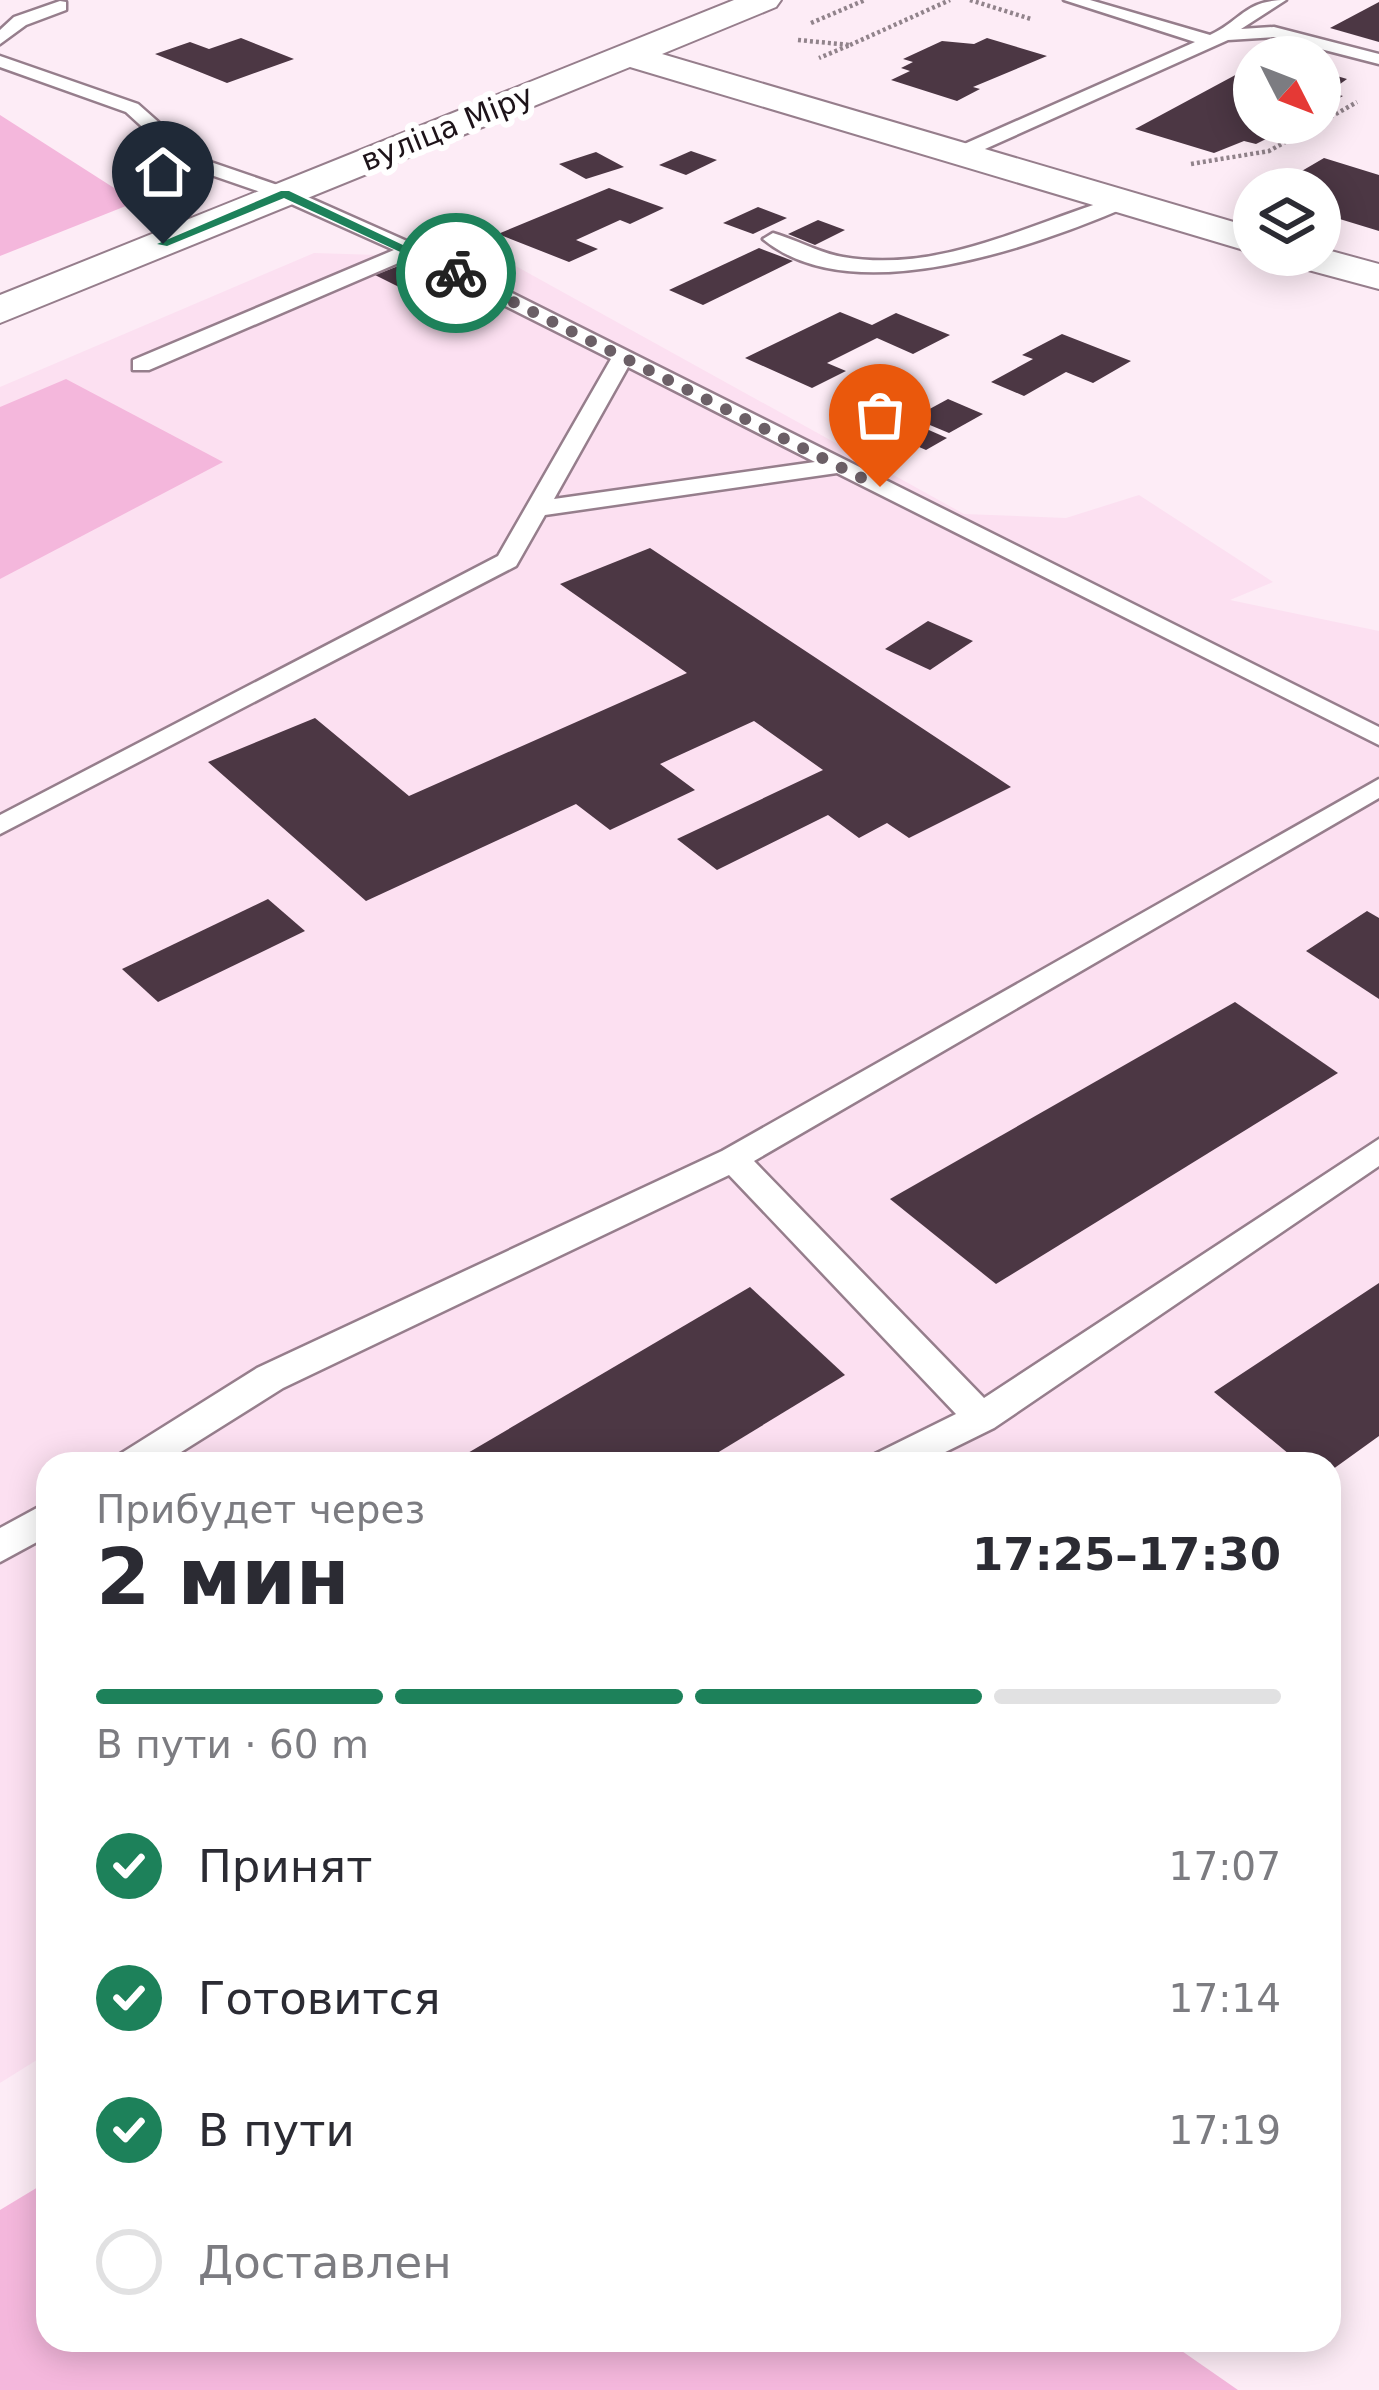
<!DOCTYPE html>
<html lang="ru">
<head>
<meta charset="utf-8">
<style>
  body { margin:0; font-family:"DejaVu Sans",sans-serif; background:#f2f2f3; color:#2b2b33; height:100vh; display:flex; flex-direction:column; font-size:45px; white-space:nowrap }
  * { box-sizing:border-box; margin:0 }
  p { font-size:39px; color:#7c7c81 }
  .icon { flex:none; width:66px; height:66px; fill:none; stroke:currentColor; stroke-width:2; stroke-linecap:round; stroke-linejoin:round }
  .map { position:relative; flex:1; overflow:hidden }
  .drawer { position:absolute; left:36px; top:1452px; width:1305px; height:900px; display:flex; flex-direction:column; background:#fff; border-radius:36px; box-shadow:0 6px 30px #0003 }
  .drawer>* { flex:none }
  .needle { width:78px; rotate:132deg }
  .buttons { position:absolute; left:1233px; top:36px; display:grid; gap:24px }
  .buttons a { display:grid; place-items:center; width:108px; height:108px; border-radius:50%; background:#fff; box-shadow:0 6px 30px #0003; font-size:60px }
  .pin { position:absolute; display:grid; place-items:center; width:102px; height:102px; color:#fff; margin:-123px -51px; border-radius:50% 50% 50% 0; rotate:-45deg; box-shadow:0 0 12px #0007 }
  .pin .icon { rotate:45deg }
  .courier { position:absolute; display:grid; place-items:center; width:120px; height:120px; margin:-60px; border:9px solid #1d815a; border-radius:50%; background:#fff; color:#222; box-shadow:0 3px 15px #0007 }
  .headline em { font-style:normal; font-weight:700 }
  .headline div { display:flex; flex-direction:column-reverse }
  .headline { display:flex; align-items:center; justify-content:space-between; height:204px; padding:0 60px }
  h1 { font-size:78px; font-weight:700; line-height:90px }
  .bar { display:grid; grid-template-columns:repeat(4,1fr); gap:18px 12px; align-content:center; height:144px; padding:0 60px }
  .bar i { height:15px; border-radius:9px; background:#e1e1e2 }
  .bar .active { background:#1d815a }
  .bar p { grid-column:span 4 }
  ol { padding:0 60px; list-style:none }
  li { display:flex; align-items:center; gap:36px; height:132px }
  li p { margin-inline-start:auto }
  li .icon { padding:12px; border-radius:50%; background:#1d815a; color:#fff; stroke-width:4 }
  li:last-child { color:#7c7c81 }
  li i { width:66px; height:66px; border:6px solid #e1e1e2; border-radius:50% }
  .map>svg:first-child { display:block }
  .built { fill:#fce0f1 }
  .green { fill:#f4b7dc }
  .building { fill:#4c3744 }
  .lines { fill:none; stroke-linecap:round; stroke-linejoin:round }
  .lane-casing { stroke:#967e8c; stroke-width:5 }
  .secondary-casing { stroke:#967e8c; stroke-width:4 }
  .path { stroke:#91838b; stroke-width:4.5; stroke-dasharray:3 3; stroke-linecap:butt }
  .lane { fill:#fff; fill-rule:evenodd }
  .secondary { fill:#fff; fill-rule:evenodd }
  .route { fill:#1d815a }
  .done { stroke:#6b5f66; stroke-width:12; stroke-dasharray:0 21.6 }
  .labels { text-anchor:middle; stroke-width:12; stroke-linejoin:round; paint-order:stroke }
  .far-street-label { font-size:30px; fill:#1d1319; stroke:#fff }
</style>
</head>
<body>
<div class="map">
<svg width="1379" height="2390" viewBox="0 0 1379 2390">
  <rect width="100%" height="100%" fill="#fdecf6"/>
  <path class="built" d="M465,238L964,514L1066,518L1139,495L1273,582L1230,600L1379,631V1436L1329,1472V1464H48V2053L0,2083V387L314,253L410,256Z"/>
  <g class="green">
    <path d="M0,115L136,202L0,256Z"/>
    <path d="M66,379L223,462L0,579V407Z"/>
    <path d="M48,2181V2340H1166L1238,2390H0V2210Z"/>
  </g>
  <g class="building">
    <path d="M1379,2V42L1330,28Z"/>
    <path d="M241,38L294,59L227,83L155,54L190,42L209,49Z"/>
    <path d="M987,38L1047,56L973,87L980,89L957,101L891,80L910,71L901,68L913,62L903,59L942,41L974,44Z"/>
    <path d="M1254,65V123H1276L1258,133L1270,137L1256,144L1244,141L1214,153L1135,129Z"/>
    <path d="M1320,71L1347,79L1329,92L1343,96L1325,106L1320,105Z"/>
    <path d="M691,151L717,160L686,175L659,165Z"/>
    <path d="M596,152L624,167L586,179L559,164Z"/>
    <path d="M1324,158L1379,175V231L1320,213V189H1271Z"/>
    <path d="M609,188L664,208L630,224L620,220L576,240L598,249L569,262L498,234Z"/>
    <path d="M758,207L787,218L753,234L723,223Z"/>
    <path d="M818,220L845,230L815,245L788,234Z"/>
    <path d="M759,248L793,261L703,305L669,290Z"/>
    <path d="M414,260L444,274L405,290L375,275Z"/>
    <path d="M840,312L872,325L896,313L950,335L913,354L877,338L827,363L846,371L812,388L745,358Z"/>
    <path d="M1062,334L1131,361L1093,383L1066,372L1024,396L991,382L1033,359L1022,355Z"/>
    <path d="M948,399L983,414L949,433L913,418Z"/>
    <path d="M897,416L947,438L926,450L875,428Z"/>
    <path d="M650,548L1011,787L909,838L887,823L859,838L828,815L717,870L677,839L823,770L754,721L660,764L695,790L610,830L576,804L366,901L208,762L315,718L409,796L687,673L560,584Z"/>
    <path d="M928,621L973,641L930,670L885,649Z"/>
    <path d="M268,899L305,931L158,1002L122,969Z"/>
    <path d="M1367,911L1379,918V999L1306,951Z"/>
    <path d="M1235,1002L1338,1073L996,1284L890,1199Z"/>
    <path d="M1379,1283V1436L1329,1472V1464H1301L1214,1392Z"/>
    <path d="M750,1287L845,1375L699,1464H449Z"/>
  </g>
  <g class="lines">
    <g class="lane-casing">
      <g id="lane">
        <path d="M1064,0H1090L1210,35C1242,20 1245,0 1286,0L1241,29L1274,27L1379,54V64L1274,37L1228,40L967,157H953V149L1195,42Z"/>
        <path d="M60,1L66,2V10L26,25L0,44V30L14,17Z"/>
        <path d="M0,56L138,104L199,158L292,190L418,246L1379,727V745L837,473L545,515L516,566L0,834V815L498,556L611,359L410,258L149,370H133V360L394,250L278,198L185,166L126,112L0,67ZM628,367L815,462L554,499Z"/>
        <path d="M1122,196L1132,202L1129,206C1036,246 852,313 763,239L773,233C797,240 819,253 843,257C942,274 1031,222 1122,196Z"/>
        <path d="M1379,779V798L754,1161L984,1398L1379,1139V1166L994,1428L921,1464H870L875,1454L956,1414L729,1175L283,1388L162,1464H115L120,1454L257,1368L722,1151Z"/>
        <path d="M48,1502V1536L0,1562V1528Z"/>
      </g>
    </g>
    <g class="secondary-casing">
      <g id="secondary">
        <path d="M734,0H781L776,7L662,54L1254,228V253L630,67L0,323V295Z"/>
        <path d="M1320,248L1379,264V289L1286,264L1280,255H1320Z"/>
      </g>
    </g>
    <g class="path">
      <path d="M970,0L1031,19"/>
      <path d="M811,23L865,0"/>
      <path d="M798,40L850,45L819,58"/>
      <path d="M850,45L950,0"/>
      <path d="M1320,123L1357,102"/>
      <path d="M1191,164L1269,151L1319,123"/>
    </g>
    <use href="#lane" class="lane"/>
    <use href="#secondary" class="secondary"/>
  </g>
  <path class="route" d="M281,191H289L462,273L452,276L284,198L167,246L157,244Z"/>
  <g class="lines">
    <path class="done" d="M456,273L880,487"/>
  </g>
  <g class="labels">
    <g class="far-street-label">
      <text transform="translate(447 128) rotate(-22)" y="10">вуліца Міру</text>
    </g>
  </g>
</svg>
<div class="buttons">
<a><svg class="needle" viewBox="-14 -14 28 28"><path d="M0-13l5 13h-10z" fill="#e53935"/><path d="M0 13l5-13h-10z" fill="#7c7c81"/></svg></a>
<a><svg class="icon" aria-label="layers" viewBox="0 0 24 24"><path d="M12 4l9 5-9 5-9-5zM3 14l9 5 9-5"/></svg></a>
</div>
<div class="pin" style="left:880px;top:487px;background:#ea580c"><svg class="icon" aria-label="bag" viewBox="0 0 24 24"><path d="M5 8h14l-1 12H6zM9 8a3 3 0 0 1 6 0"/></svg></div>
<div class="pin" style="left:163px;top:244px;background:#1f2937"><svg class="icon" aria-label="home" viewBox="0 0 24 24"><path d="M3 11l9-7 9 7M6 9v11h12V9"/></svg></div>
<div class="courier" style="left:456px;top:273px"><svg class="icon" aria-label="bike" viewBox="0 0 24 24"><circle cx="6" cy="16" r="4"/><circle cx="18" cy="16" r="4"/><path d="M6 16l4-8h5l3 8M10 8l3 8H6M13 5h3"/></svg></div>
<section class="drawer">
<div class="headline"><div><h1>2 мин</h1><p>Прибудет через</p></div><em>17:25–17:30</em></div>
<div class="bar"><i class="active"></i><i class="active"></i><i class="active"></i><i></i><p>В пути · 60 m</p></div>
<ol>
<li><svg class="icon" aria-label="check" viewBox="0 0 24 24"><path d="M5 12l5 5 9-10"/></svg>Принят<p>17:07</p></li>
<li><svg class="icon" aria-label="check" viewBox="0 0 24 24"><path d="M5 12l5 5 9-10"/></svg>Готовится<p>17:14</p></li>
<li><svg class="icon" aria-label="check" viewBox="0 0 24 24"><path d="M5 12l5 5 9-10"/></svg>В пути<p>17:19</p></li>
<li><i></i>Доставлен</li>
</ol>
</section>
</div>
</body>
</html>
